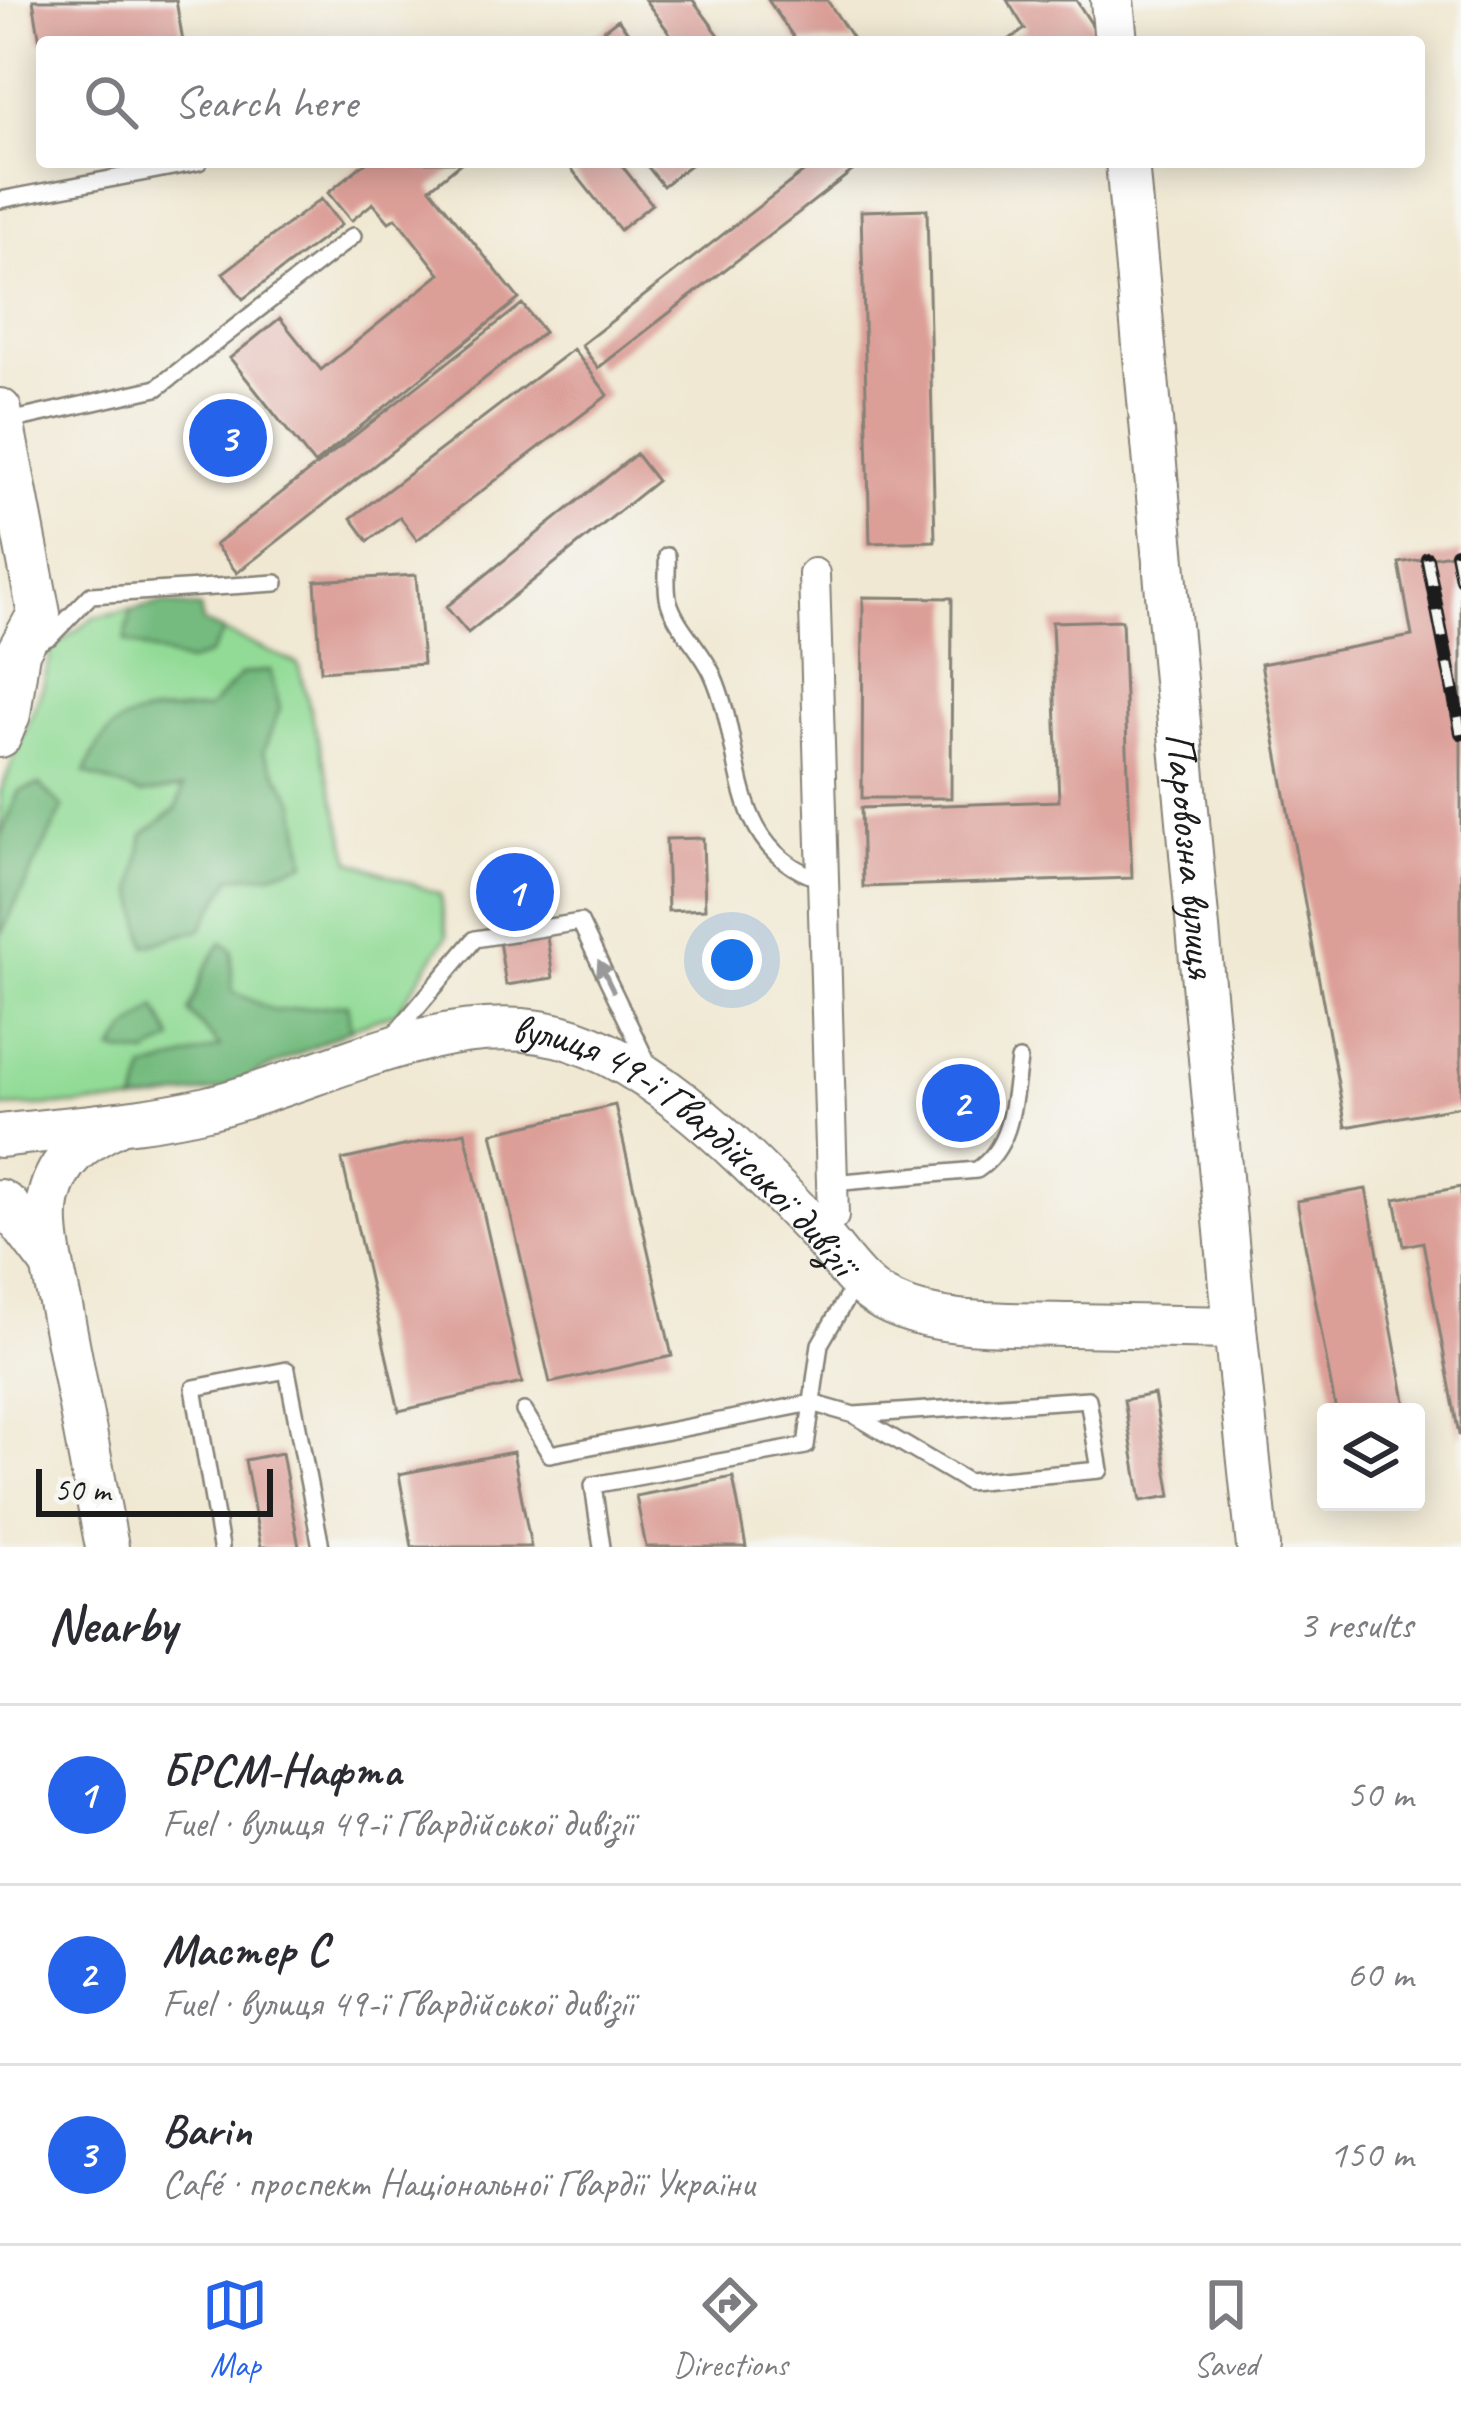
<!DOCTYPE html>
<meta charset="utf-8">
<style>
body{margin:0;font-family:Caveat,sans-serif;background:#f7f7f7;color:#2b2b33}
.controls{position:absolute;right:36px;bottom:36px;display:grid;overflow:hidden;border-radius:12px;box-shadow:0 6px 30px #0003}
.controls button{width:108px;height:108px;display:grid;place-items:center;padding:0;border:0;border-bottom:3px solid #e1e1e2;background:#fff;color:#2b2b33;font:60px sans-serif}
.scale{position:absolute;left:36px;bottom:30px;width:237px;box-sizing:border-box;padding-left:12px;border:6px solid #1c1c1c;border-top:0;font-size:33px;line-height:42px;white-space:nowrap;color:#1c1c1c;-webkit-text-stroke:9px #f6f6f2;paint-order:stroke}
.you{position:absolute;left:732px;top:960px;width:42px;height:42px;margin:-30px;border:9px solid #fff;border-radius:50%;background:#1a73e8;box-shadow:0 0 0 18px #1a73e833}
.badge{display:grid;place-items:center;width:78px;height:78px;border-radius:50%;background:#2563eb;color:#fff;font-size:39px;font-weight:700}
.pin{position:absolute;translate:-50% -50%;border:6px solid #fff;box-shadow:0 3px 12px #0006}
.list{margin:0;padding:0;list-style:none}
h2{display:flex;justify-content:space-between;align-items:center;height:156px;margin:0;padding:0 48px;font-size:51px}
h2 small{font-size:39px;font-weight:400;color:#7c7c81}
.list li{display:grid;grid-template-columns:78px 1fr auto;gap:36px;align-items:center;box-sizing:border-box;height:180px;padding:0 48px;border-top:3px solid #e1e1e2}
.list b{display:block;font-size:45px;white-space:nowrap}
.list p{margin:0;font-size:39px;white-space:nowrap;color:#7c7c81}
.list em{font-size:39px;font-style:normal;color:#7c7c81}
.icon{flex:none;width:66px;height:66px;fill:none;stroke:currentColor;stroke-width:2;stroke-linecap:round;stroke-linejoin:round}
.map{position:relative;flex:none;width:1461px;height:1547px;overflow:hidden}
.search{position:absolute;background:#fff;box-shadow:0 6px 30px #0003;left:36px;right:36px;top:36px;height:132px;display:flex;align-items:center;gap:30px;box-sizing:border-box;padding:0 42px;border-radius:12px;color:#7c7c81;font-size:45px}
.sheet{height:696px;background:#fff}
nav{display:flex;justify-content:space-around;align-items:center;box-sizing:border-box;height:168px;border-top:3px solid #e1e1e2;background:#fff;font-size:33px;color:#7c7c81}
nav a{display:grid;justify-items:center;gap:6px}
nav .on{color:#2563eb}
.map>svg:first-child{display:block}
.green{fill:#92db96;stroke:#577c59;stroke-width:3}
.forest{fill:#75bb7f;stroke:#486c4e;stroke-width:3}
.building{fill:#dc9f98}
.lines{fill:none;stroke-linecap:round;stroke-linejoin:round}
.lane-casing{stroke:#868277;stroke-width:20}
.street-casing{stroke:#868277;stroke-width:34}
.secondary-casing{stroke:#868277;stroke-width:46}
.lane{stroke:#fff;stroke-width:15}
.street{stroke:#fff;stroke-width:30}
.secondary{stroke:#fff;stroke-width:42}
.rail-casing{stroke:#1c1c1c;stroke-width:14}
.rail{stroke:#f6f6f2;stroke-width:9;stroke-dasharray:27;stroke-linecap:butt}
.oneway{fill:#999}
.labels{text-anchor:middle;dominant-baseline:central;stroke-width:10;stroke-linejoin:round;paint-order:stroke}
.street-label{font-size:42px;fill:#1c1c1c;stroke:#f6f6f2}
</style>
<div class="map">
<svg width="1461" height="1547" viewBox="0 0 1461 1547">
<rect width="100%" height="100%" fill="#f6f6f2"/>
<filter id="ink" filterUnits="userSpaceOnUse"><feTurbulence type="fractalNoise" baseFrequency=".00833" numOctaves="2"/><feDisplacementMap in="SourceGraphic" scale="24" xChannelSelector="R" yChannelSelector="G"/><feConvolveMatrix kernelMatrix="1 2 1 2 8 2 1 2 1" color-interpolation-filters="sRGB"/></filter>
<filter id="wash" filterUnits="userSpaceOnUse"><feTurbulence type="fractalNoise" baseFrequency=".004" numOctaves="4" result="noise"/><feDisplacementMap in="SourceGraphic" scale="48" xChannelSelector="R" yChannelSelector="G"/><feGaussianBlur stdDeviation="2.7" result="paint"/><feColorMatrix in="noise" values="0 0 0 0 0 0 0 0 0 0 0 0 0 0 0 0 0 1.4 0 .05"/><feComposite in="paint" operator="in"/></filter>
<g filter="url(#wash)">
<rect width="100%" height="100%" fill="#f0e8d2"/>
<path class="green" d="M163 603 200 608 203 623 298 664 351 861 440 894 447 936 397 1012 135 1103 0 1107V793L43 686 52 649 94 617Z"/>
<path class="forest" d="M163 603 200 608 203 622 224 632 210 654 188 663 125 641 131 610Z
M270 670 280 708 263 752 296 803 306 863 271 874 232 877 201 929 146 946 134 888 143 835 176 809 183 788 140 794 85 773C110 705 145 715 208 709L242 674Z
M40 785 63 808 0 936V837L19 791Z
M222 942 232 949V991L275 1011 347 1004 351 1029 221 1090 135 1103 145 1070 220 1047 189 1012 205 969Z
M156 1007 173 1040 147 1055 113 1051 128 1029Z"/>
<g id="blocks">
<path class="building" d="M33 0H176L183 42H40Z
M645 0H693L724 42H676Z
M768 0H827L855 42H797Z
M1007 0H1076L1103 42H1005L1025 29Z
M618 19 635 42H588Z
M366 162H462L430 188 519 299 314 464 230 358 280 318 321 370 440 274 396 218 389 222 373 203 351 221 328 193Z
M566 162H619L652 204 620 230Z
M644 162H694L663 186Z
M816 162H864L598 368 581 345Z
M321 199 341 225 243 299 223 273Z
M927 209 935 541 870 543 861 211Z
M522 304 544 332 237 573 215 545Z
M573 349 608 395 417 540 400 517 368 541 351 518Z
M636 454 657 481 468 633 446 607Z
M1461 552V1106L1346 1127 1261 664 1412 636 1399 563Z
M416 575 423 664 321 671 315 581Z
M863 597 952 598 951 798H862Z
M1122 620 1132 878 863 887 861 808 1059 801 1052 622Z
M703 838 705 909 668 911 666 839Z
M528 876 532 904 542 903 553 978 506 985 494 910 501 909 497 880Z
M615 1105 672 1356 550 1383 492 1133Z
M465 1132 522 1383 399 1411 342 1160Z
M1461 1187V1435H1459L1423 1242 1404 1246 1395 1199Z
M1366 1189 1407 1412H1336L1297 1201Z
M1154 1394 1171 1496 1141 1501 1124 1400Z
M513 1452 531 1547H412L399 1474Z
M282 1453 299 1547H261L245 1460Z
M733 1477 746 1547H646L636 1496Z"/>
</g>
</g>
<g filter="url(#ink)">
<use href="#blocks" fill-opacity="0" stroke="#868277" stroke-width="3"/>
<g class="lines">
<defs>
<path id="lane" d="M0 200 199 162
M5 422 157 388 353 236
M667 556C668 570 665 589 669 602 677 628 701 649 712 673 747 749 724 850 823 880
M37 643 51 636 91 595 276 583
M393 1036 475 939 580 922 650 1068
M832 1183 977 1170C1013 1146 1013 1100 1019 1060
M524 1411 550 1454 812 1403 854 1415 968 1482 1100 1470 1088 1399 854 1415
M221 1547 194 1388 287 1370 321 1547
M602 1547 593 1485 806 1446 820 1344 856 1282"/>
<path id="street" d="M814 574 833 1216 816 1231"/>
<g id="secondary">
<path d="M1112 0 1116 42"/>
<path id="s1" d="M1127 162 1235 1328 1258 1547"/>
<path d="M0 410 39 614 18 652 9 714 0 736"/>
<path id="s2" d="M0 1136C68 1127 140 1124 207 1108 313 1083 428 1015 540 1032 643 1047 744 1156 815 1229 837 1253 855 1284 884 1300 939 1329 1011 1323 1071 1325 1126 1326 1180 1327 1235 1328"/>
<path d="M0 1201 8 1206 52 1264"/>
<path d="M107 1547C92 1470 78 1394 63 1317 57 1284 41 1229 49 1197 58 1159 83 1141 116 1125"/>
</g>
</defs>
<use href="#lane" class="lane-casing"/>
<use href="#street" class="street-casing"/>
<use href="#secondary" class="secondary-casing"/>
<use href="#lane" class="lane"/>
<use href="#street" class="street"/>
<use href="#secondary" class="secondary"/>
<defs>
<path id="rail" d="M1456 553 1461 579
M1427 558 1461 733"/>
</defs>
<use href="#rail" class="rail-casing"/>
<use href="#rail" class="rail"/>
</g>
<defs><path id="oneway-solid" d="M-6-.8H1V-3.2L6.5 0L1 3.2V.8H-6Z" transform="scale(3)"/></defs>
<use class="oneway" href="#oneway-solid" transform="translate(606 976) rotate(-116)"/>
</g>
<g class="labels">
<g class="street-label">
<text stroke="none"><textPath href="#s1" startOffset="696">Паровозна вулиця</textPath></text>
<text stroke="none"><textPath href="#s2" startOffset="738">вулиця 49-ї Гвардійської дивізії</textPath></text>
</g>
</g>
</svg>
<div class="controls">
<button><svg class="icon" aria-label="layers" viewBox="0 0 24 24"><path d="M12 4l9 5-9 5-9-5zM3 14l9 5 9-5"/></svg></button>
</div>
<div class="scale">50 m</div>
<div class="you"></div>
<div class="pin badge" style="left:515px;top:892px">1</div>
<div class="pin badge" style="left:961px;top:1103px">2</div>
<div class="pin badge" style="left:228px;top:438px">3</div>
<div class="search"><svg class="icon" aria-label="search" viewBox="0 0 24 24"><circle cx="10" cy="10" r="6"/><path d="M15 15l6 6"/></svg>Search here</div>
</div>
<section class="sheet">
<h2>Nearby<small>3 results</small></h2>
<ul class="list">
<li><span class="badge">1</span><div><b>БРСМ-Нафта</b><p>Fuel · вулиця 49-ї Гвардійської дивізії</p></div><em>50 m</em></li>
<li><span class="badge">2</span><div><b>Мастер С</b><p>Fuel · вулиця 49-ї Гвардійської дивізії</p></div><em>60 m</em></li>
<li><span class="badge">3</span><div><b>Barin</b><p>Café · проспект Національної Гвардії України</p></div><em>150 m</em></li>
</ul>
</section>
<nav>
<a class="on"><svg class="icon" aria-label="map" viewBox="0 0 24 24"><path d="M3 6l6-2 6 2 6-2v14l-6 2-6-2-6 2zM9 4v14M15 6v14"/></svg>Map</a>
<a><svg class="icon" aria-label="directions" viewBox="0 0 24 24"><path d="M12 3l9 9-9 9-9-9zM9 14v-3h6M13 9l2 2-2 2"/></svg>Directions</a>
<a><svg class="icon" aria-label="saved" viewBox="0 0 24 24"><path d="M7 4h10v16l-5-4-5 4z"/></svg>Saved</a>
</nav>
